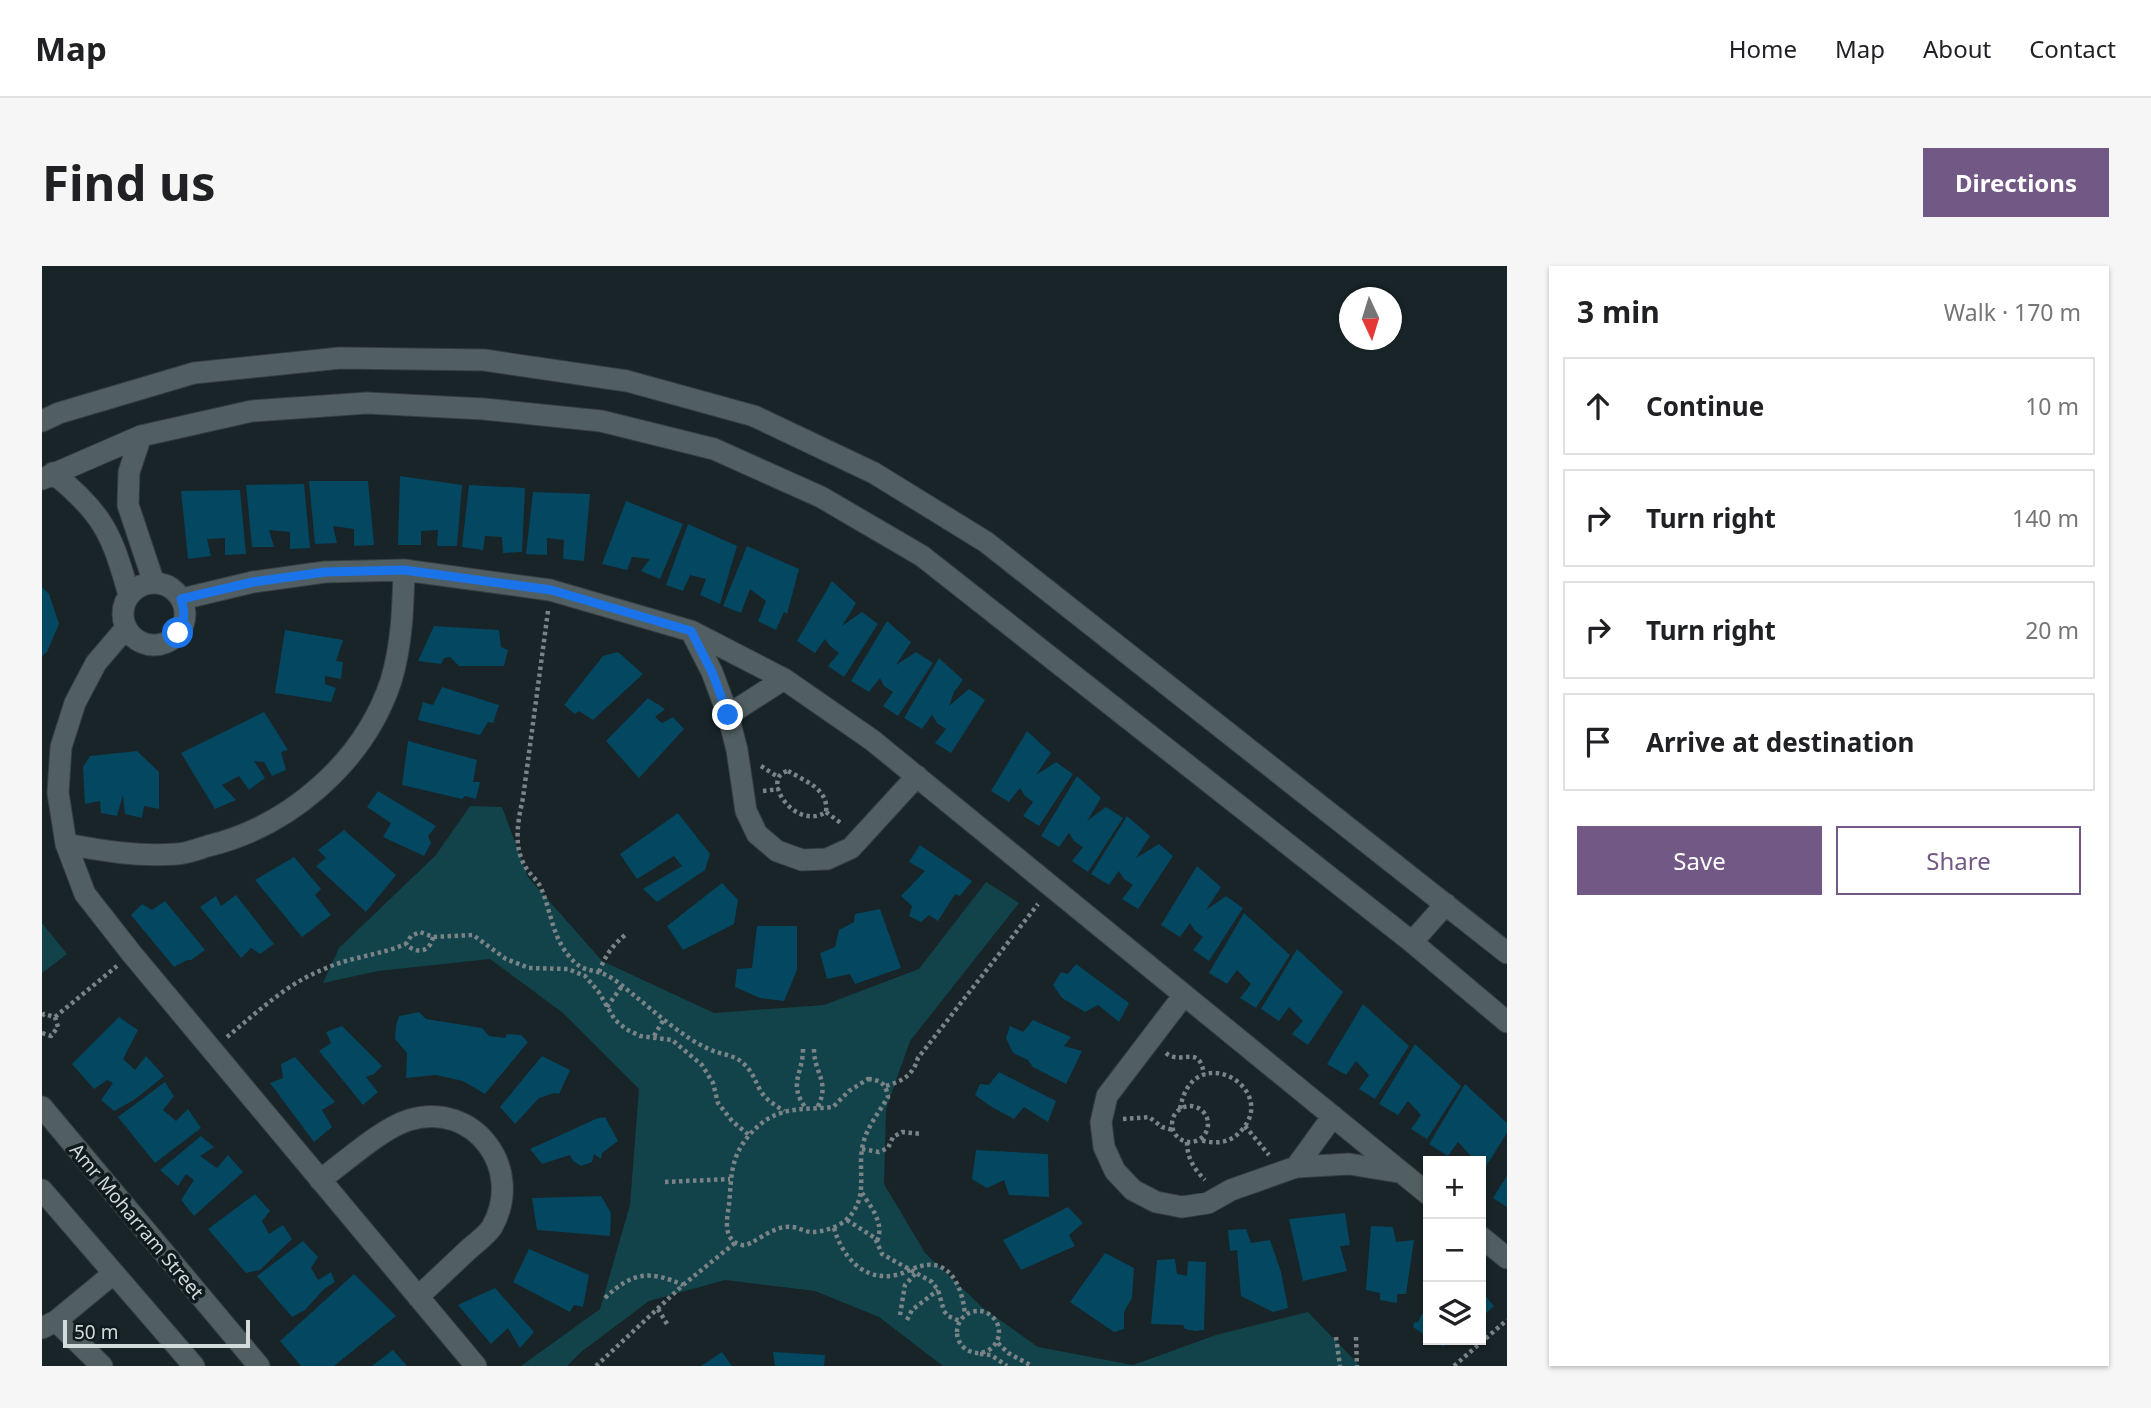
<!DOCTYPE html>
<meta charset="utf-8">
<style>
body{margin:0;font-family:"Noto Sans",sans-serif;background:#f6f6f6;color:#202124}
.controls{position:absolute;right:21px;bottom:21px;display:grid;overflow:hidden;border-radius:0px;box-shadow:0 2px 5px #0004}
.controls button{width:63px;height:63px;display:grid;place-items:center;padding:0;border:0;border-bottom:2px solid #e0e0e0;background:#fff;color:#202124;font:35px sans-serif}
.compass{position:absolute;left:1297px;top:21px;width:63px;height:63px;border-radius:50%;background:#fff;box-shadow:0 2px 5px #0004;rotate:176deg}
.scale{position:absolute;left:21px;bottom:18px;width:187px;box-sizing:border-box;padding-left:7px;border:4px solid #d3dadc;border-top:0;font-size:19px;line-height:24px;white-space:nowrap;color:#d3dadc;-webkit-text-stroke:5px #0f1b1d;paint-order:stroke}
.stop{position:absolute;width:21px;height:21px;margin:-16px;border:5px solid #1a73e8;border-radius:50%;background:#fff}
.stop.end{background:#1a73e8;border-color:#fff;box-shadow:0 2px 7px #0008}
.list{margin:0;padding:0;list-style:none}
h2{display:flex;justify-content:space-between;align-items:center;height:91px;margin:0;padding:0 28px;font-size:30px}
h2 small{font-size:23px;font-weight:400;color:#757577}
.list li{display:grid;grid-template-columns:46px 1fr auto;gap:21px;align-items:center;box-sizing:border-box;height:98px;margin:0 14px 14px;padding:0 14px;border:2px solid #e0e0e0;border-radius:0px}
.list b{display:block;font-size:26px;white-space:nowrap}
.list em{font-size:23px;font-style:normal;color:#757577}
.actions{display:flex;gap:14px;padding:21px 28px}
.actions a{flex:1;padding:16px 0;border:2px solid #725884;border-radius:0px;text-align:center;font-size:24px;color:#725884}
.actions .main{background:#725884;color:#fff}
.icon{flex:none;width:38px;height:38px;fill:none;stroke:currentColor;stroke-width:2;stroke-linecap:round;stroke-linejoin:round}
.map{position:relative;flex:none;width:1465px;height:1100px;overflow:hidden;border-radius:0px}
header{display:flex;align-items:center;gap:42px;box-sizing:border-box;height:98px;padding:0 35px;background:#fff;border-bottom:2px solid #e0e0e0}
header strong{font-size:33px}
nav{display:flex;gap:38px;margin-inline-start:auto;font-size:24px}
.intro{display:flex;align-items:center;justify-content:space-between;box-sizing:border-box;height:168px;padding:0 42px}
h1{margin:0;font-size:49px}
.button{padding:18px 32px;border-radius:0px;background:#725884;color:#fff;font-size:24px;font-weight:700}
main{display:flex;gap:42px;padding:0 42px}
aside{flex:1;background:#fff;border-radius:0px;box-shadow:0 2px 5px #0004}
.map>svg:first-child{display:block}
.green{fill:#12434b}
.building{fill:#044760}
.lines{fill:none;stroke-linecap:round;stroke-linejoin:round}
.street-casing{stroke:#363e41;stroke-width:23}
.path{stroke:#7a8386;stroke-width:4.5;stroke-dasharray:3.5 3.5;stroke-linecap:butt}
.street{stroke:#515f62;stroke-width:21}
.route{stroke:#1a73e8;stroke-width:9}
.labels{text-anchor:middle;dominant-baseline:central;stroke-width:7;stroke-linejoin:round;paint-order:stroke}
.street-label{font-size:19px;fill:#d3dadc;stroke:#0f1b1d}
</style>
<header>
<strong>Map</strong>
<nav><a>Home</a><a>Map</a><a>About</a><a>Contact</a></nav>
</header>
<div class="intro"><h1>Find us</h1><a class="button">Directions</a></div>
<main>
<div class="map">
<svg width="1465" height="1100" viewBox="0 0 1465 1100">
<rect width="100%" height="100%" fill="#182427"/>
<path class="green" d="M428 540 460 541 486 611 560 695 672 747 782 739 877 703 944 616 977 637 868 775 844 843 842 918 883 987 941 1042 996 1081 1091 1099 1174 1069 1266 1046 1318 1100H901L837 1051 773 1025 683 1014 607 1035 539 1086 525 1100H479L558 1043 588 939 597 823 521 747 448 693 336 705 281 717 297 682 394 589Z
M0 657 25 688 0 707Z"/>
<path class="building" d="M358 210 420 219 415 280H395L396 264 379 265V279H356Z
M267 215H326L332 279 312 280V263L291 260 295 277 273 278Z
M262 218 268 282 248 283V266L227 264 232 281H210L204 219Z
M427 219 483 222 480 286 461 287 460 271 443 270 441 284 420 281Z
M198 224 204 288 183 289V272L165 273 169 290 146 293 139 225Z
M491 226 548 228 542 295 521 293 522 274 505 272V289L484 288Z
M584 235 641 258 618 313 599 305 608 293 590 291 585 304 560 298Z
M646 258 695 280 678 338 658 329 664 313 648 309 641 325 624 319Z
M705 280 757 303 745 348 742 346 734 364 716 355 724 335 708 323 699 347 681 340Z
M790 315 814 337 800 360 820 346 836 358 802 411 786 400 797 387 788 380 783 373 773 387 755 375Z
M0 321 7 328 17 358 5 386 0 390Z
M845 355 869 376 854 399 874 386 891 397 856 450 841 440 851 426 842 420 838 412 827 426 809 415Z
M392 360 457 364 459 381 466 384 462 400H417L408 391 402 392 399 398 376 395Z
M243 364 301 374 294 395 301 396 299 413 283 410V418L294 422 289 436 233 427Z
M576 386 601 408 551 454 537 445 533 448 522 439 561 390Z
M897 392 921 414 912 426 907 440 927 423 943 434 909 487 893 477 904 463 895 457 890 449 880 463 862 452Z
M400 421 457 439 451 457 446 456 438 469 376 454 381 436 391 439Z
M606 432 623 443 613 451 620 457 631 451 642 463 597 512 564 475Z
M222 446 246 484 239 486 244 504 230 510 222 496 212 495 223 512 207 524 197 510 180 519 194 534 173 543 139 487Z
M985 465 1009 487 994 509 1014 496 1031 508 997 560 981 550 991 536 983 530 978 522 967 536 949 525Z
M366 475 435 494 431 516H438L434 533 423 530 420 533 360 519Z
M95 485 117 506V543L102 540 100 552 83 548 81 529 75 550 59 547 58 535 43 538 41 501 48 490Z
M1035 510 1059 532 1045 555 1064 541 1081 552 1046 606 1030 595 1041 581 1032 575 1027 567 1017 581 999 570Z
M336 525 394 560 386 570 389 577 382 590 341 571 349 557 325 541Z
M636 547 668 588 663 604 615 636 601 623 640 600 632 590 595 613 578 588Z
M1085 550 1108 570 1094 592 1117 578 1131 590 1096 643 1080 633 1091 619 1082 613 1077 605 1067 619 1049 608Z
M302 564 354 609 324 646 274 600 284 592 276 584Z
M878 579 930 615 918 630 913 628 896 655 887 649 879 656 867 650 870 640 859 630 883 605 867 596Z
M252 591 279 623 273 629 289 649 260 671 213 614Z
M1155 600 1179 621 1164 644 1184 630 1201 642 1167 695 1151 684 1161 671 1153 665 1148 657 1138 671 1119 659Z
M680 617 696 634 692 658 641 684 625 660Z
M194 629 232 678 218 688 209 682 199 692 158 641 174 630 179 640Z
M123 635 163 684 149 694H145L132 701 89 649 100 638 110 644Z
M838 643 859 702 813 718 808 708 785 713 778 687 793 681 797 664 812 656 813 648Z
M1202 647 1248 689 1214 742 1198 732 1209 718 1195 704 1185 718 1167 707Z
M715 660H755V704L742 735 718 732 693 721 695 703 710 702Z
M1255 683 1301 726 1266 779 1250 768 1261 755 1247 741 1237 755 1219 743Z
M1034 698 1087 737 1077 756 1056 739 1043 746 1020 732 1011 719 1019 706 1026 708Z
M1321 738 1367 780 1333 833 1317 823 1327 809 1314 795 1304 809 1285 798Z
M377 746 384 753 440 762 447 770 463 772 465 768 479 769 486 776 443 828 421 815 394 809 364 812 365 787 353 773 354 760 357 750Z
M77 751 96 764 81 793 93 804 104 790 122 810 92 834 72 845 59 834 71 817 65 814 52 823 30 798Z
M991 754 1029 771 1022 780 1040 785 1024 818 991 801 986 794 971 787 964 772 968 760 981 766Z
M300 760 340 800 332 808 324 811 336 826 321 839 277 785 289 777 284 766Z
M1373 778 1419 820 1385 873 1369 863 1379 849 1366 835 1356 849 1337 838Z
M500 790 528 804 517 828 512 827 497 832 473 858 458 841Z
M253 791 293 836 280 844 290 861 272 876 228 817 241 812 239 798Z
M957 806 1014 835 1006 856 982 841 972 853 948 840 933 829 938 818 947 819Z
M123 816 132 830 121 844 134 855 146 843 159 862 113 897 76 851Z
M1423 818 1465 857V867L1439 908V895H1425L1429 890 1416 876 1406 890 1387 878Z
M563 851 576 875 560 887 559 893 552 888 550 896 539 900 531 895 528 889 500 898 488 883 556 852Z
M159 870 172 881 158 890 175 902 186 889 201 906 152 950 139 934 152 914 144 908 136 920 118 904Z
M934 884 1006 888 1007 931 967 929 962 914 945 922 930 913Z
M1465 910V941L1451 932Z
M213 928 228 945 220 955 227 968 241 959 250 973 218 1004 204 1007 166 963Z
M559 930 569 947 568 970 495 964 490 932Z
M1026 941 1041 957 1027 969 1033 980 979 1004 961 974Z
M1303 947 1308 979 1298 980 1305 1005 1261 1015 1247 953Z
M1329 960 1351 961 1354 976 1372 974 1364 1028H1355V1037L1338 1034V1027L1324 1024Z
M1204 963 1209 977 1228 974 1239 1006 1246 1042 1231 1046 1199 1030 1195 984 1188 985 1186 964Z
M261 975 276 991 269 1002 276 1014 289 1006 293 1016 282 1023 263 1044 250 1051 215 1010Z
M487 983 547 1009 541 1041 532 1039 528 1046 471 1016Z
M1063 987 1092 1002 1090 1032 1082 1046V1063L1072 1066 1028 1036Z
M1133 993 1135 1008 1145 1010 1146 995 1164 996 1162 1064 1154 1065 1143 1063 1141 1059 1109 1058 1115 994Z
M312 1008 354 1050 292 1100H259L238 1075Z
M453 1022 492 1066 478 1082 466 1062 449 1078 416 1039Z
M1439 1025 1452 1040 1439 1052Z
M1386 1041V1069L1384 1070 1371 1061 1372 1057 1377 1055 1378 1051Z
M1394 1074H1408L1401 1081Z
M351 1084 365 1100H330Z
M680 1086 690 1100H659Z
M731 1086 783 1089 782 1100H733Z"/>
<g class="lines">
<defs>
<path id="street" d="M0 155 17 147 152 107 298 92 442 94 585 115 712 150 832 207 944 276 1465 687
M99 170 87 206 86 239 112 317
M11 207C61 247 70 268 87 329
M0 213 99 170 210 145 325 137 442 143 559 155 672 183 779 231 880 290 1370 676 1465 756
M81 348a31 31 0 1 1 62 0a31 31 0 1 1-62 0Z
M140 333 211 316 283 306 362 304 508 324 649 365 742 413 830 474 1386 928
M84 362 54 397 33 437 19 481 16 527 24 578 43 628 90 688 434 1100
M649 365 670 406 686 449 695 484 704 545 715 568 735 585 760 594 785 593 809 582 875 510
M686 449 742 413
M24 578C62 585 96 591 135 588 146 587 156 583 166 580 248 560 322 496 349 415 360 378 361 342 362 304
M1370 676 1404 638
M1142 729 1065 830 1059 856 1062 881 1073 905 1091 924 1114 936 1140 941 1166 937 1189 924 1254 901 1307 898 1356 906
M0 841 217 1100
M1254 901 1291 850
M278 914C302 897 340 862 367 854 432 834 483 903 450 961 445 969 435 976 427 983 410 999 393 1015 376 1031
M0 924 152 1100
M1439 971 1465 992
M14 1055 60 1100
M0 1062 14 1055 71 1008"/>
</defs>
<use href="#street" class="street-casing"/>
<path class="path" d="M506 345 481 532C476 554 471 580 483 600 487 608 495 613 499 622 509 645 510 670 527 690 542 709 551 701 568 711 577 716 585 724 593 730 615 748 642 772 667 783 679 789 691 788 701 797 710 805 713 814 718 824 724 834 733 839 742 845
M719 500 736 511
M746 505C763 515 787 523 784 546 753 566 717 511 746 505Z
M721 525 737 523
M784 546 800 558
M391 671C388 686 375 689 364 678L369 670 378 666 391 671 431 669 464 693 487 702 526 703 543 710 556 725 573 754 584 763 598 770 630 774 660 799 671 817 676 837 690 855 707 869
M557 706C563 690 570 680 583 669
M565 741 580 720
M0 750 2 748 13 751
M13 751 75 700
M0 767 9 770 16 761 13 751
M612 770 622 753
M185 771C216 746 244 718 282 703 308 691 338 689 364 678
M761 783C761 808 746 817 763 841
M772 783C772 808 789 816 775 842
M1124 787C1139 800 1157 777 1162 808
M826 813C839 814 844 818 846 831 836 848 823 863 820 883 816 909 827 933 804 954 796 961 781 966 770 966 763 966 756 961 749 961 729 959 710 981 700 979 680 975 685 952 687 939 689 920 688 904 696 886 702 874 712 862 724 854 746 840 767 844 791 841L807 825Z
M844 820C861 815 871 809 876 792L996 638
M1130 858a18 18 0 1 1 36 0a18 18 0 1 1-36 0Z
M1138 843C1150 771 1239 822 1199 865 1187 878 1173 878 1158 874
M1081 853 1107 851 1120 861 1131 864
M1203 860 1227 889
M1145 876C1145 892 1152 903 1163 914
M820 883 837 886 846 882 851 871 860 866 880 868
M623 916 688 913
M820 927C829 941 843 958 835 975
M805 954 833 972 840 988 890 1016 896 1024 902 1045 906 1050 918 1055
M792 962C800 990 821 1016 854 1009 863 1007 871 1002 879 1000 910 992 921 1025 923 1049
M563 1032C590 1006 608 1004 641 1019
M616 1043 625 1058
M915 1066a21 21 0 1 1 42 0a21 21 0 1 1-42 0Z
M858 1049 863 1019 874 1007
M865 1054 870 1044 896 1024
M1294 1071 1298 1100
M1314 1071 1315 1100
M956 1077 966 1087 990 1100
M938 1088 949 1089 965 1100
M554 1100 641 1019 694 976
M1412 1100 1465 1054"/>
<use href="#street" class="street"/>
</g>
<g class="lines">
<path class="route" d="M136 367C143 355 143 346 139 333L211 316 283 306 362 304 509 324 649 365 670 406 686 449"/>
</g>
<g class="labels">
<g class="street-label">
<text transform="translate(95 955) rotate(50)">Amr Moharram Street</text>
</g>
</g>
</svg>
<div class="controls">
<button>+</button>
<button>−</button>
<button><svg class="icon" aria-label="layers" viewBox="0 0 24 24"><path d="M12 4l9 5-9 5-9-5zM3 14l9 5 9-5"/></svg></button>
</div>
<svg class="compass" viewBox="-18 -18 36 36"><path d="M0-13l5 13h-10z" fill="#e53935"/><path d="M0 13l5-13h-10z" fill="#757577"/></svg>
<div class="scale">50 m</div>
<div class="stop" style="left:136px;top:367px"></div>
<div class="stop end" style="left:686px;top:449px"></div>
</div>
<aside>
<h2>3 min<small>Walk · 170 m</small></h2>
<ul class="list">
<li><svg class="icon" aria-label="ahead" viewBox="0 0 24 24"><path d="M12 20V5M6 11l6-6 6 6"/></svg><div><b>Continue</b></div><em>10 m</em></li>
<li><svg class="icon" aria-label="right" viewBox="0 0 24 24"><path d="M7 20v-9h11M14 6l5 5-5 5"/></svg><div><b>Turn right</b></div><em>140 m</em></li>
<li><svg class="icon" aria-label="right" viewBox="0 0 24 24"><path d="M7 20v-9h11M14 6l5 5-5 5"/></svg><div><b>Turn right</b></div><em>20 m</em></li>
<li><svg class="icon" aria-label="arrive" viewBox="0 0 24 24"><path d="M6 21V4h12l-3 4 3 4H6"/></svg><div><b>Arrive at destination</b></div></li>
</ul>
<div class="actions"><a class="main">Save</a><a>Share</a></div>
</aside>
</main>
